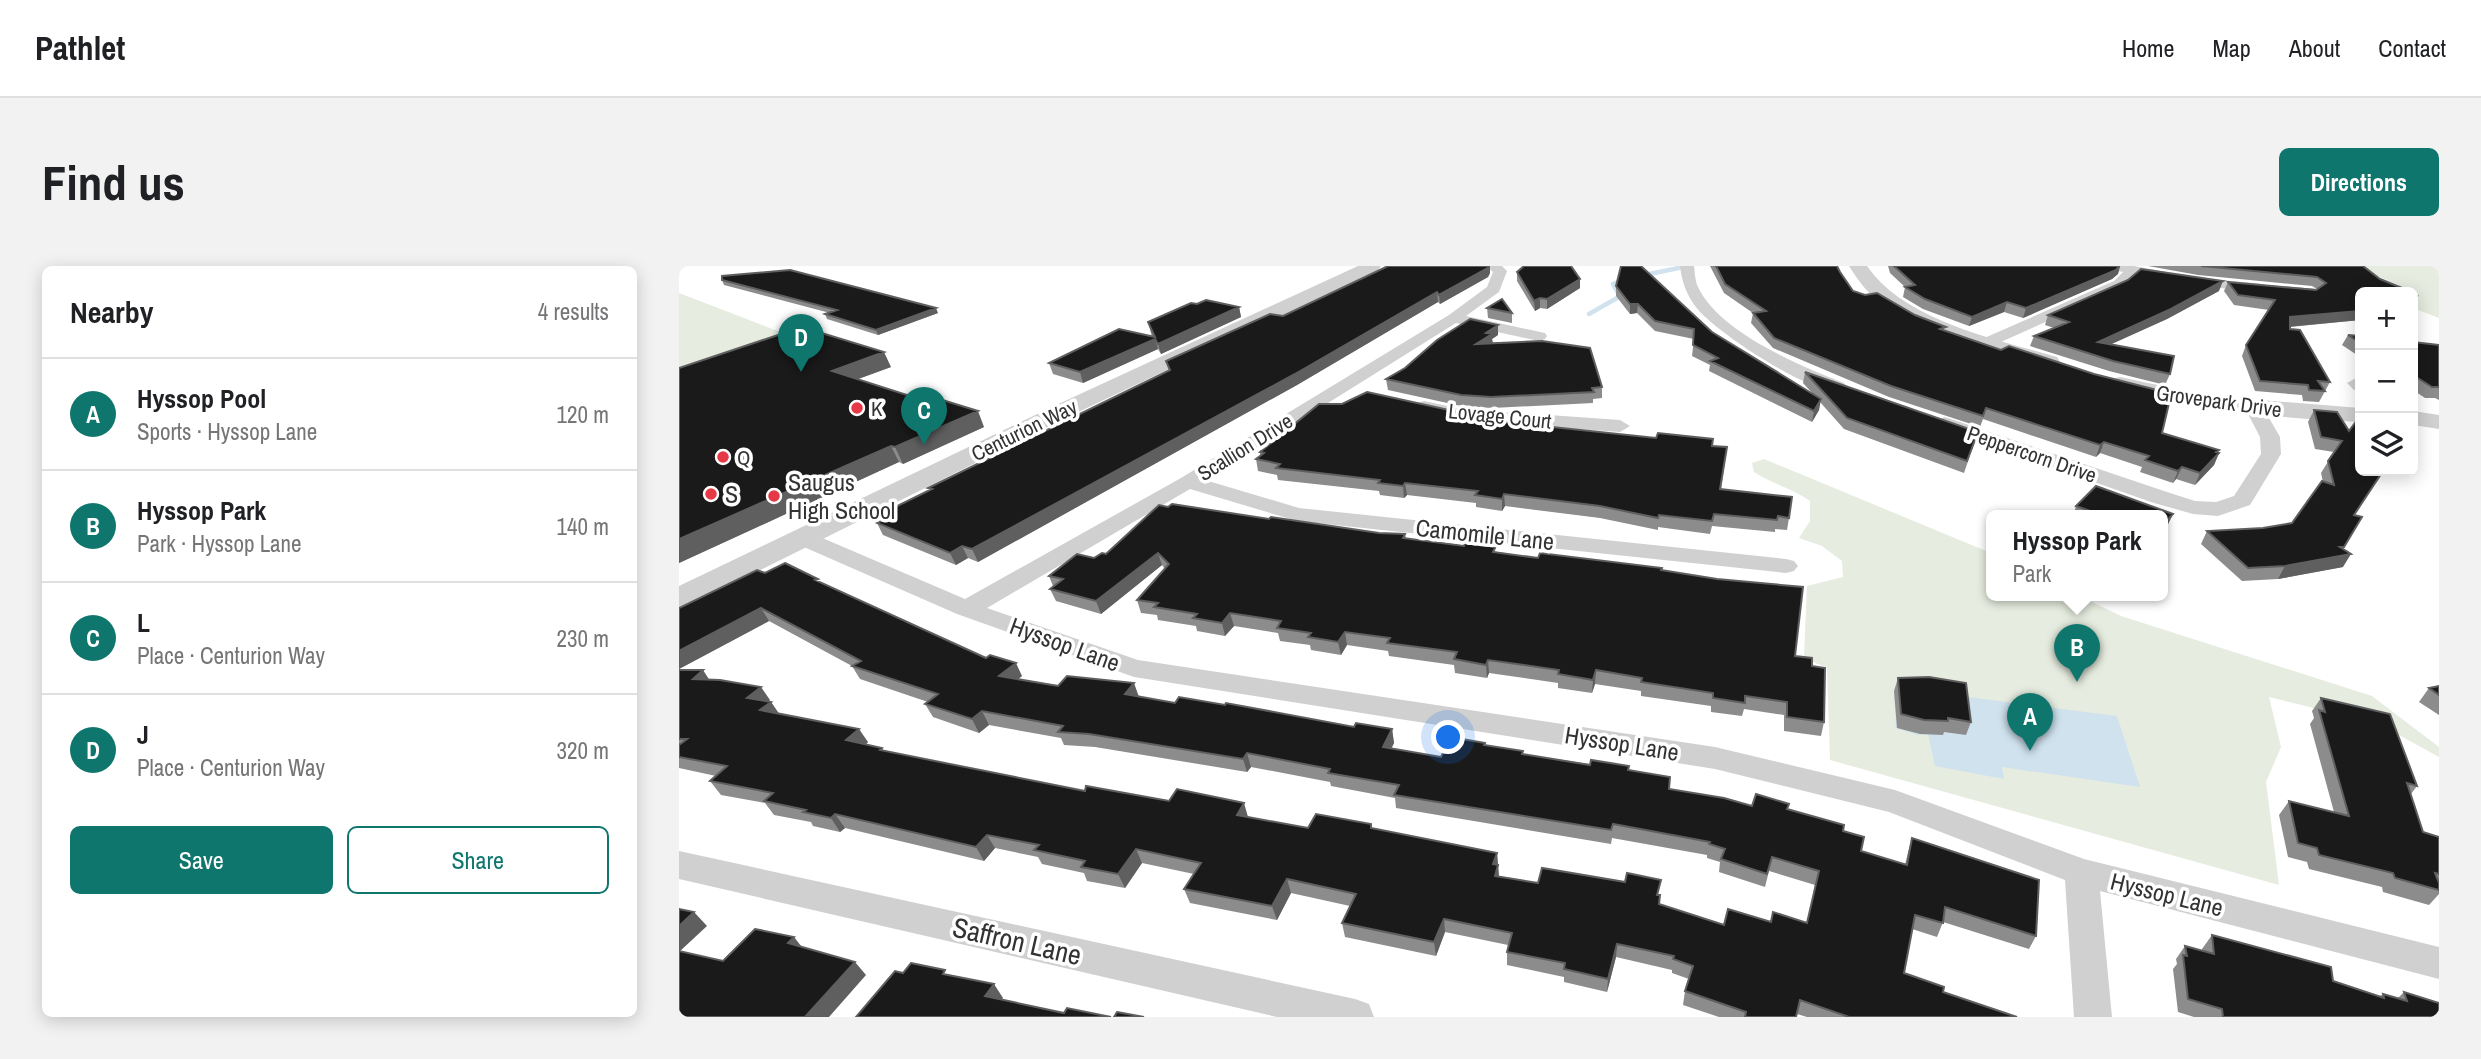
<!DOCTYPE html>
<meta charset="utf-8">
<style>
body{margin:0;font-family:"Archivo Narrow",sans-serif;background:#f2f2f2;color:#202124}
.controls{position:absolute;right:21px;top:21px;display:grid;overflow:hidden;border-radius:10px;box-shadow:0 4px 18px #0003}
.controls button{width:63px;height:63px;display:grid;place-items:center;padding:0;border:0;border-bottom:2px solid #e0e0e0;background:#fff;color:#202124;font:35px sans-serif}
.you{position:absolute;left:770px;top:472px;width:24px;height:24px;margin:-18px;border:5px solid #fff;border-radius:50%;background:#1a73e8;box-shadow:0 0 0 10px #1a73e833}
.badge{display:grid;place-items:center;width:46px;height:46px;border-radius:50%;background:#0f766e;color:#fff;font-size:23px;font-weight:700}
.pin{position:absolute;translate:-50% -58px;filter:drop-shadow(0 2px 4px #0008)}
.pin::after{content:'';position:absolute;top:37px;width:24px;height:21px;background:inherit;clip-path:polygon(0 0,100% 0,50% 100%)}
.popup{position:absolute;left:1307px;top:244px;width:182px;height:91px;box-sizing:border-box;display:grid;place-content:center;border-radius:10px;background:#fff;filter:drop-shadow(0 2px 5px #0005);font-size:23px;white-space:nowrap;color:#757577}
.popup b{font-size:26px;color:#202124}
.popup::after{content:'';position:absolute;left:50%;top:100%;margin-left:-14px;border:14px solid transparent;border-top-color:#fff}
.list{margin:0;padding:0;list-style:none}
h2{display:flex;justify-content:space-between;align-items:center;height:91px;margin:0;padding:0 28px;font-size:30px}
h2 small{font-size:23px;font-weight:400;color:#757577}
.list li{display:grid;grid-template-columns:46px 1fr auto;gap:21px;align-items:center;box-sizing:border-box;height:112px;padding:0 28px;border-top:2px solid #e0e0e0}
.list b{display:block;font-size:26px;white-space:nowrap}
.list p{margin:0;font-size:23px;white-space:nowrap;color:#757577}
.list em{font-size:23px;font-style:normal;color:#757577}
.actions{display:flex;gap:14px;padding:21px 28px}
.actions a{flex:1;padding:16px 0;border:2px solid #0f766e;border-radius:10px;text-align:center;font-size:24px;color:#0f766e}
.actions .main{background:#0f766e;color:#fff}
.icon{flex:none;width:38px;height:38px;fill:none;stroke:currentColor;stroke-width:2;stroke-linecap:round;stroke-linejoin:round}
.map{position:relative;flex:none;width:1760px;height:751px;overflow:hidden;border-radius:10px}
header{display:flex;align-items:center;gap:42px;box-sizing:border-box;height:98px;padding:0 35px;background:#fff;border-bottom:2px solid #e0e0e0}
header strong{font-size:33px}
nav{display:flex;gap:38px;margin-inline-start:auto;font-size:24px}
.intro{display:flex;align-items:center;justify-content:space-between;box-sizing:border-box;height:168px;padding:0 42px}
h1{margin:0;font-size:49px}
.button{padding:18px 32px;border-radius:10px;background:#0f766e;color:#fff;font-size:24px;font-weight:700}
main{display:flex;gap:42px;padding:0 42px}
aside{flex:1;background:#fff;border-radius:10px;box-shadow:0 4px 18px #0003}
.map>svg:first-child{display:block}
.green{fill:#e6ecdf}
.water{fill:#cfe2ee}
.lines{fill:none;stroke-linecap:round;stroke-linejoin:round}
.stream{stroke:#cfe2ee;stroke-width:4.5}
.minor{fill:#d0d0d0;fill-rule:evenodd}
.tertiary{fill:#d0d0d0;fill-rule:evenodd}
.wall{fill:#8c8c8c}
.shaded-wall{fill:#5f5f5f}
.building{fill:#1a1a1a;stroke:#5f5f5f;stroke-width:2}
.poi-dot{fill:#e63946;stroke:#fff;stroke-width:2.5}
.labels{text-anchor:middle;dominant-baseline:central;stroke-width:7;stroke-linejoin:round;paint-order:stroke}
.far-street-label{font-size:21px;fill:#333;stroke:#fff}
.far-poi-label{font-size:21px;fill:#333;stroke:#fff;text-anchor:start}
.poi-label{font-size:24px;fill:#333;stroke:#fff;text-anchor:start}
.street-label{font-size:24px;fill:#333;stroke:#fff}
.near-street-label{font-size:28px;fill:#333;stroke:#fff}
</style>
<header>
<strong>Pathlet</strong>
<nav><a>Home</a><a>Map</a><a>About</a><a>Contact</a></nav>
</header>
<div class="intro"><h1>Find us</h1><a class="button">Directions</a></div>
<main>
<aside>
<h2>Nearby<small>4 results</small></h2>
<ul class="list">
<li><span class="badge">A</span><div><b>Hyssop Pool</b><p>Sports · Hyssop Lane</p></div><em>120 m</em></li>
<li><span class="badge">B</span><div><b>Hyssop Park</b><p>Park · Hyssop Lane</p></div><em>140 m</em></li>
<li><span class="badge">C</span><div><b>L</b><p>Place · Centurion Way</p></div><em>230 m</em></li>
<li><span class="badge">D</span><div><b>J</b><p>Place · Centurion Way</p></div><em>320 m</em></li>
</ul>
<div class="actions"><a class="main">Save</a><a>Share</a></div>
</aside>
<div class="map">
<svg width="1760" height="751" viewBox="0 0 1760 751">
<rect width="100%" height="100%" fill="#fff"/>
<path class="green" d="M1675 0H1760V52L1734 42V26H1719L1720 19Z
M0 27 109 69 0 105Z
M1085 193 1312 287V330H1401L1442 350 1693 430 1760 481V491L1700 458 1590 431 1602 481 1587 516 1600 619 1151 494 1148 402 1125 392 1128 320 1164 311 1163 295 1143 280 1120 272 1131 255V235C1113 222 1093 218 1075 206L1073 197Z"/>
<path class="water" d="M1215 425 1258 427 1438 450 1461 521 1323 501 1325 513 1256 500 1249 468 1239 469 1217 462Z"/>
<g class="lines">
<path class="stream" d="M961 10 1009 0
M910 48 938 32 940 29 934 18 948 12"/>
<path class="minor" d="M807 0H823L828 5 820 26 787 50 866 67 868 70 866 73 860 75 777 57 526 214 620 242 1107 293 1115 295 1119 300 1115 305 1107 307 618 255 511 223 308 342 459 394 1036 481 1216 524 1405 593 1760 681V713L1421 625 1433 751H1395L1386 614 1210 546 1036 503 455 411 278 348 118 278 115 273 118 268H134L286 333 502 212 770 49 808 21 814 6Z
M1001 0H1015C1016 7 1016 15 1019 21 1040 66 1121 100 1165 117L1168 121 1165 125C1136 132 1034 65 1016 40 1007 27 1003 16 1001 0Z
M1426 0H1455L1519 12 1584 18 1591 22 1584 26 1519 20 1458 9 1445 21 1315 79H1303L1301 76 1303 73 1435 15 1444 6 1428 3Z
M1677 112 1681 113V125L1675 124 1668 117Z
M745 135 782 143 941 154 951 160 941 166 782 155 738 145 736 141 738 137Z
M1575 136 1582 138 1601 171 1602 188 1571 239 1539 250 1514 248 1472 236 1258 161 1256 157 1265 151 1272 153 1488 226 1516 235 1537 236 1555 230 1582 188 1581 171 1566 142Z
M0 585 676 733 690 738 695 751H598L0 613Z"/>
<path class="tertiary" d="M679 0H702L699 4 391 150 11 339 0 341V320L375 140Z
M1170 0H1188C1226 55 1316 73 1378 91L1381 96 1378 101C1352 107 1231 56 1206 40 1190 29 1180 16 1170 0Z
M1441 111 1530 130 1681 142V156C1597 152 1515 144 1433 123L1430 118 1433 113Z
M1734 145 1760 149V163L1734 159Z"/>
</g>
<path class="wall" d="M709 0H811V7L809 11 761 38 759 36 618 119 299 296 289 292 277 299 204 269 198 257 209 251 206 246 250 224 249 222 490 105 487 95 604 50Z
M1031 0H1158L1161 6 1174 25 1236 49 1266 65 1322 84 1484 132 1483 167 1540 184 1538 187H1540L1535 199 1516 219 1497 213 1494 217 1461 206 1463 201 1421 187 1417 191 1304 153 1301 161 1210 131 1094 82 1072 57 1074 47 1045 27Z
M1209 0H1441L1439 8 1433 13 1344 52 1325 46 1290 60 1244 43 1224 31 1226 21 1211 7Z
M1469 0H1684L1681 54 1611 61V63L1651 116 1640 136 1624 135 1623 129 1576 125 1563 90 1567 79 1590 44 1555 39 1545 25 1549 16 1638 23 1633 20 1519 9Z
M838 6 901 22 868 43 861 42 856 45 838 15Z
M43 14 259 47 199 69 148 53 146 48 151 47 45 19Z
M937 20 1033 66 1134 128 1124 117 1126 106 1299 166 1285 207 1165 163 1141 136 1140 144 1133 156 1030 105 1031 99 1013 90 1015 73 976 65 958 47 951 48 937 30Z
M1540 25 1488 53 1432 78 1491 108 1486 119 1430 105 1351 80 1355 70 1375 62 1366 59 1369 49Z
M518 38 560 41 562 51 482 88 479 83 404 117 374 108 370 97 473 71 469 56Z
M808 42 833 47V57L809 52Z
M819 69 813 73 814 77 923 121V132L914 133V137L813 142 782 140 709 124 707 113Z
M1669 69 1681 70V91L1663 79Z
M1734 76 1760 79V134L1756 132H1746L1734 124Z
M212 101 179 113 305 161 224 198 220 196 0 297V102Z
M1635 144 1658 146 1676 249 1664 283V301L1599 313 1563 315 1522 278 1528 265 1584 262 1613 257 1644 216 1642 207 1655 186 1636 183 1629 156Z
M779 151 1048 181 1042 224 1110 252 1108 264 1096 263V266L1033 260 1031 268 979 261V264L921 252 826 240 823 245 797 241V237L728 229 725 232 701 229 700 225 599 214 598 209 579 205 577 193 581 190V186Z
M1417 220 1494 248 1488 260 1484 265V250H1394L1397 240Z
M590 253 700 267 726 268 727 272 859 292 983 304 1133 400 1145 456 1142 470 1105 465V449L1065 443 1063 450 1032 446V440L962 430V425L916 418 913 427 879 422V417L810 407 808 412 776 407 775 399 710 390 709 385 668 379 662 389 632 384 631 379 601 375 599 367 555 360 546 370 518 365 517 360 479 354 478 349 462 347 458 334 486 303 483 299 422 348 377 335 371 323 374 320 370 310 427 288Z
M86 307 140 316 343 410 339 413 496 437 675 461 713 463 715 477 712 483 762 491 806 477V480L844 485V488L950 504 990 523 1073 540 1109 543 1164 565 1182 585 1226 599 1229 586 1233 572 1357 670 1350 683 1264 656 1258 671 1233 663 1225 707 1264 726 1338 751H1128L1118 748 1117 751H1040L1004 739 1006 725 1010 713 993 707V704L937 691 928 726 885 716V711L828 699V686L829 679 766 666 757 690 666 671 663 657 671 640 612 627 598 654 511 637 505 623 515 608 463 597 446 622 408 615 405 607 363 598 359 591 316 582 305 595 166 562 161 566 134 560 132 556 95 549 86 537 42 529 31 515 37 510 0 502V404L91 434 89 436H92L100 448 189 476 186 479 203 482 205 485 406 525 569 551 629 562H693L818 587 820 610 859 617 980 629V638L1045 659 1092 656 1128 657 1136 619 1090 605 1086 621 1040 606 1041 596 1028 592V589L933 572 932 578 717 542 716 532 652 520 651 516 572 501 568 506 416 481 385 479 382 472 310 459 300 467 254 451 246 438 249 436 181 413 173 400 90 355 0 403Z
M1219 412 1292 456 1287 469 1265 466 1264 469 1241 468 1218 462 1215 425Z
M1760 420V449L1740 436 1750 422Z
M1642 432 1738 520 1732 528 1744 566 1760 571V628L1750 639 1704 626 1703 621 1630 603 1628 596 1609 591 1600 549 1610 535 1655 546 1631 458 1635 452 1633 445Z
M1533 669 1654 715 1701 730 1704 728 1719 732 1725 726 1760 751H1515L1499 746 1494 703 1498 698 1497 693 1506 680 1523 685V683Z"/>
<path class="shaded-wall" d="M810 0H811V7L809 11 761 38 760 29Z
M1441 0 1439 8 1433 13 1344 52 1347 42Z
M901 13V22L868 43V33Z
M1544 15 1540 25 1488 53 1415 86 1419 76Z
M758 26 759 36 618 119 299 296 293 283Z
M1740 29 1734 39V32Z
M861 32V42L856 45 855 35Z
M1328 36 1325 46 1290 60 1293 51Z
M951 38H959L958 47 951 48Z
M560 41 562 51 482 88 479 78Z
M257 42 259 47 199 69 197 64Z
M1681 45V54L1606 61 1611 51Z
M819 59V69L813 73 814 78H797L807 67Z
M476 73 479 83 404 117 401 106Z
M205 86 212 101 160 120 153 105Z
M1142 133 1140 144 1133 156 1135 145Z
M299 145 305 161 224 198 216 181Z
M1425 176 1421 187 1417 191 1421 179Z
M212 180 220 196 0 297V273Z
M1540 184 1536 192 1540 187 1535 199 1516 219 1521 207Z
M1503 201 1497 213 1494 217 1499 205Z
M726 217 728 229 725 232 724 220Z
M825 228 826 240 823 245V233Z
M1494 248 1488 260 1484 265V259Z
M1683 251 1659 291 1672 288 1664 301 1599 313 1606 300Z
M283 280 289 292 277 299 271 287Z
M479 287 483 299 422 348 417 335Z
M82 342 90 355 0 403V385Z
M551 347 555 360 546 370 543 357Z
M666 366 668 379 662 389 659 376Z
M809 394 810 407 808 412 807 399Z
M337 397 343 410 326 423 320 410Z
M24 404 33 418 14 413Z
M917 404 916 418 913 427 914 414Z
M455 417 460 431 446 428Z
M82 421 91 434 77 445 68 432Z
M92 436 101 449 81 444Z
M303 445 310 459 300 467 293 453Z
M180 463 189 476 176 488 167 474Z
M713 463 715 477 706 495 704 481Z
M568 487 572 501 568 506 564 493Z
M565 537 569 551 558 549Z
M156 548 166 562 161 566 152 552Z
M308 569 316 582 305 595 297 581Z
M457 583 463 597 446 622 439 608Z
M818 587 820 612 816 623 814 598Z
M608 613 612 627 598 654 593 640Z
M15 646 28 660 0 686V660Z
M765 653 766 666 757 690 755 676Z
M115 671 126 685 109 677Z
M938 678 937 691 928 726 929 713Z
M176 696 187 709 150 751H126Z
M315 718 324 732 315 744 306 730Z"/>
<path class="building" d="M709 0H810L809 2 760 29 758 26 616 108 293 283 283 280 271 287 198 257 213 249 206 246 253 223 249 222 491 104 487 95 591 48 604 50Z
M845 0H892L901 13 868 33 861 32 855 35 838 6Z
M942 0H962L1033 66 1142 133 1135 145 1031 95 1039 92 1014 79 1015 63 976 55 959 38H951L937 20Z
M1037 0H1158L1161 6 1174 25 1186 29 1198 27 1236 49 1267 61 1261 63 1322 84 1330 80 1415 108 1486 126 1484 132 1491 133 1483 167 1540 184 1537 186 1540 187 1521 207 1503 201 1499 205 1466 194 1470 190 1425 176 1421 179 1307 142 1304 150 1212 120 1095 72 1074 47 1087 45 1046 18Z
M1215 0H1440L1437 4 1347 42 1328 36 1293 51 1246 33 1226 21 1236 19Z
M1522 0H1684L1701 13 1733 26H1681V45L1611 51V63L1621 64 1651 116 1639 115 1646 125 1630 124 1629 119 1581 115 1567 79 1596 34 1559 29 1549 16 1637 24 1647 17 1638 11Z
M1462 3 1544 15 1492 43 1419 76 1495 90 1491 108 1434 95 1355 70 1390 56 1369 49 1449 14Z
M111 4 257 42 197 64 146 48 158 44 43 14V10Z
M823 33 833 47 808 42Z
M527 34 560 41 479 78 476 73 401 106 370 97 440 63 476 71 469 56 512 37 518 38Z
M791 53 819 59 807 67 813 68 797 78 863 75 911 82 923 121 913 122 915 126 812 131 782 129 707 113 726 102 758 74Z
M123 61 205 86 153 105 234 131 244 128 299 145 216 181 212 180 0 273V102Z
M1669 69 1681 70V77Z
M1734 76 1760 79V121H1753L1734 109Z
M1126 106 1299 166 1288 195 1168 152Z
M688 126 779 146 778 151 977 172 979 167 1034 173 1033 180 1048 181 1041 223 1113 231 1110 252 1099 250 1098 254 1035 248 1033 255 980 249 979 252 921 240 825 228 823 233 796 229 799 225 726 217 724 220 699 217 701 214 597 202 601 198 577 193 585 187 581 186 640 138H663Z
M1635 144 1658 146 1670 165 1681 150V205H1704L1675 249 1683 251 1665 281H1661L1672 288 1606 300 1569 302 1528 265 1584 262 1613 257 1643 215 1655 219 1649 195 1663 175 1642 171Z
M1417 220 1494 248 1484 259V250H1426L1397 240Z
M493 238 590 253 592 251 700 267 726 268 724 272 785 280 786 277 817 280 814 286 859 292 861 287 983 302 982 304 1038 313 1124 321 1116 390 1133 392V400L1146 402 1145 456 1108 451V436L1066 430V437L1034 432V427L962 416 963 412 917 404 914 414 879 408 880 404 809 394 807 399 775 393 778 386 708 377 711 372 666 366 659 376 629 371 632 367 598 362 602 355 551 347 543 357 514 352 518 348 475 341 479 337 458 334 490 298 479 287 417 335 371 323 384 313 370 310 398 288 415 292 423 287 427 288 480 239 489 241Z
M106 297 139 313 136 314 307 392 311 389 337 397 320 410 379 420 388 410 455 417 446 428 496 437 500 431 546 439 547 437 675 461 677 457 713 463 704 481 762 491 772 471 806 477 805 479 844 485 843 488 911 499 912 494 950 500 949 504 991 511 990 523 1045 532 1073 540 1077 528 1110 538 1108 543 1165 559 1164 565 1185 571 1182 585 1228 599 1233 572 1360 614 1357 670 1266 641 1264 657 1236 649 1225 707 1265 721 1264 726 1338 751H1170L1121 734 1117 751H1066L1067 746 1006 725 1014 700 994 693 995 690 938 678 929 713 885 703 886 697 828 686 833 667 765 653 755 676 663 657 677 628 608 613 593 640 505 623 522 597 457 583 439 608 402 601 406 595 355 584 360 579 308 569 297 581 156 548 152 552 124 546 127 544 85 535 94 527 31 515 48 500 0 491V479L8 473H0V404H24L14 413 41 414 82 421 68 432 92 436 81 444 180 463 167 474 203 482 201 484 406 525 407 520 490 535 498 523 565 537 558 549 629 562 637 548 692 558V562L818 587 814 598 819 599 816 610 859 617 863 602 946 616 948 607 982 614 978 629H981L980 638 1045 659 1049 643 1092 656 1094 646 1128 657 1140 605 1093 591 1088 608 1042 593 1046 583 1030 578 1031 576 934 558 932 564 715 529 720 519 649 507 651 503 568 487 564 493 410 468 379 466 384 460 303 445 293 453 246 438 259 428 173 400 182 395 82 342 0 385V342L78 304 86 307Z
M1250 411 1287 417 1292 456 1269 452V455L1245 454 1222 448 1219 412Z
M1760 420V429L1750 422Z
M1642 432 1711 448 1738 520 1728 517 1744 566 1760 571V608L1756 607 1760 617V624L1716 612 1714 607 1640 589 1638 582 1619 577 1610 535 1670 550 1640 444 1646 446Z
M0 643 15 646 0 660Z
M76 663 115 671 109 677 176 696 126 751H0V685L44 695Z
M1533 669 1652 701 1654 715 1705 732 1704 728 1728 735 1725 726 1760 737V751H1544L1543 743 1509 733 1504 689 1508 690 1506 680 1535 688Z
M232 697 266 704 264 708 315 718 306 730 385 747 388 742 432 751H177L216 705 224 707Z
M438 746 465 751H435Z"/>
<g class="poi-dot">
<circle cx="178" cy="142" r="7"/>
<circle cx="44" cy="191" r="7"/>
<circle cx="32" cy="228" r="7"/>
<circle cx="95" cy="230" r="7"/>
</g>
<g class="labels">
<g class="far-street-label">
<text transform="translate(1540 135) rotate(8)">Grovepark Drive</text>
<text transform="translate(821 150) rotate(6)">Lovage Court</text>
<text transform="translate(345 164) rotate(-26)">Centurion Way</text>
<text transform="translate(566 181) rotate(-32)">Scallion Drive</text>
<text transform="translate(1353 188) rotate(19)">Peppercorn Drive</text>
</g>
<g class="far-poi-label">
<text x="192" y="142">K</text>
<text x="58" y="191">Q</text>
</g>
<g class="poi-label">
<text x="109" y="216">Saugus<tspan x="109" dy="28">High School</tspan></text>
<text x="46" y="228">S</text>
</g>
<g class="street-label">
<text transform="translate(806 268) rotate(6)">Camomile Lane</text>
<text transform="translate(386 378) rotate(20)">Hyssop Lane</text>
<text transform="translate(943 477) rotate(9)">Hyssop Lane</text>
<text transform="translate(1488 628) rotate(14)">Hyssop Lane</text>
</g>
<g class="near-street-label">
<text transform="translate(338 675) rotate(13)">Saffron Lane</text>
</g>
</g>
</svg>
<div class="controls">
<button>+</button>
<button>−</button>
<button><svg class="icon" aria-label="layers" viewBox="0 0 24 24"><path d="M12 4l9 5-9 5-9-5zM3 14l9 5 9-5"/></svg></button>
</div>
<div class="you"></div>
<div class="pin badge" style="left:1351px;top:485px">A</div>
<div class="pin badge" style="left:1398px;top:416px">B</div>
<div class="popup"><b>Hyssop Park</b>Park</div>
<div class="pin badge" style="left:245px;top:179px">C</div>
<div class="pin badge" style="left:122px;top:106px">D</div>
</div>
</main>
